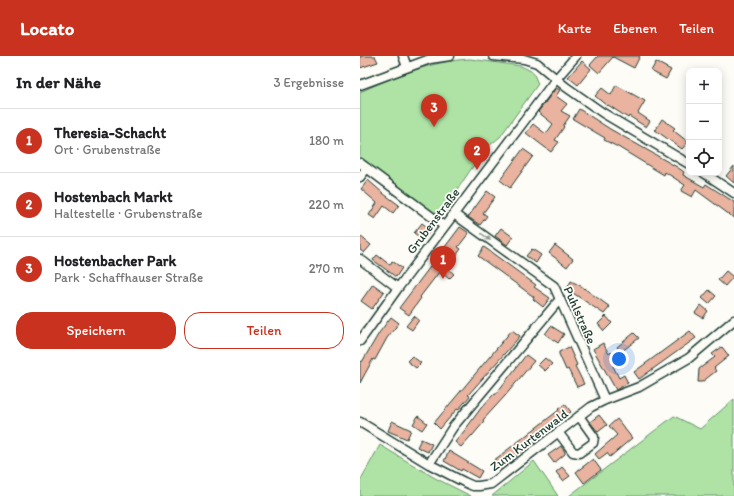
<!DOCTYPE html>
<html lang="de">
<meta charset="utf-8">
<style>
body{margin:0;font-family:Itim,sans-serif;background:#f6f6f6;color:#202124}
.controls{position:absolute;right:12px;top:12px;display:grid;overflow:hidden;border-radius:8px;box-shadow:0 2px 10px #0003}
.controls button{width:36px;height:36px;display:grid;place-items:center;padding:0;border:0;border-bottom:1px solid #e0e0e0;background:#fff;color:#202124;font:20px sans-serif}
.you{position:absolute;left:259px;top:303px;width:14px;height:14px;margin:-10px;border:3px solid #fff;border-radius:50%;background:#1a73e8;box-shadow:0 0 0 6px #1a73e833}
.badge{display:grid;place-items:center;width:26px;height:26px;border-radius:50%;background:#c8321e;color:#fff;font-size:13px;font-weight:700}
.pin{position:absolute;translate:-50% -33px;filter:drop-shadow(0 1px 2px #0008)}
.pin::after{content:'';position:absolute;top:21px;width:14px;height:12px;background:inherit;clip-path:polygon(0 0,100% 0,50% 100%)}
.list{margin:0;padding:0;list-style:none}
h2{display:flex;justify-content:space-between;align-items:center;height:52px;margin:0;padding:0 16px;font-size:17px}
h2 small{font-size:13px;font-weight:400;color:#757577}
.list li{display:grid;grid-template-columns:26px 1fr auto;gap:12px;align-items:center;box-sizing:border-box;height:64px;padding:0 16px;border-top:1px solid #e0e0e0}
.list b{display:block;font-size:15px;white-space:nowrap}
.list p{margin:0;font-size:13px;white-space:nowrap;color:#757577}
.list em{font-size:13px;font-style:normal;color:#757577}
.actions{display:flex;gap:8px;padding:12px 16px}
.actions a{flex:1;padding:9px 0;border:1px solid #c8321e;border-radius:16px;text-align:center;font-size:14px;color:#c8321e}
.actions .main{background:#c8321e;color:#fff}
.icon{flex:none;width:22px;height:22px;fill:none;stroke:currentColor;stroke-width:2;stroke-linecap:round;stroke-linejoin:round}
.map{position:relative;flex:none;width:374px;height:440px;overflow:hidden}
header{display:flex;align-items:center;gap:24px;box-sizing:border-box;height:56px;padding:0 20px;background:#c8321e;color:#fff}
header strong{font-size:19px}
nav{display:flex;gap:22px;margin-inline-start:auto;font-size:14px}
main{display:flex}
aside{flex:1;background:#fff}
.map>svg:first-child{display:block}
.green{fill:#afe3a5;stroke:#67906c}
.building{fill:#e9b39f;stroke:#1f3d34}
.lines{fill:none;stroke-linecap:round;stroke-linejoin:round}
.minor-casing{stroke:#1f3d34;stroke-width:11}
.minor{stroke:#fdfcf7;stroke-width:8}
.oneway{fill:#8e9c96}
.labels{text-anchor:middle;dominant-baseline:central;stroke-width:3.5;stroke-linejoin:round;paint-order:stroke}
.street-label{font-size:13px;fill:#1f3d34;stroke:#fdfcf7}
</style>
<header>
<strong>Locato</strong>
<nav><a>Karte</a><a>Ebenen</a><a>Teilen</a></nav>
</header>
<main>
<aside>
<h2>In der Nähe<small>3 Ergebnisse</small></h2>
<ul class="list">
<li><span class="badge">1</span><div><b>Theresia-Schacht</b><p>Ort · Grubenstraße</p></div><em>180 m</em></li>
<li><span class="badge">2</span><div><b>Hostenbach Markt</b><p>Haltestelle · Grubenstraße</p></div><em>220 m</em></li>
<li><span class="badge">3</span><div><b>Hostenbacher Park</b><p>Park · Schaffhauser Straße</p></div><em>270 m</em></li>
</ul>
<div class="actions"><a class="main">Speichern</a><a>Teilen</a></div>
</aside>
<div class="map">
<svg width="374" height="440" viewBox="0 0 374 440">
<rect width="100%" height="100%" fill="#fdfcf7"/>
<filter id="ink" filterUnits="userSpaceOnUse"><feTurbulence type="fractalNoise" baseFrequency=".025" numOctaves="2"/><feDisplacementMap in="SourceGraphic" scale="8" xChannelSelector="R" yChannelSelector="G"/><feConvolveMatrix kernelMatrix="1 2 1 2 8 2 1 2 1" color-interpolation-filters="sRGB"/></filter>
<g filter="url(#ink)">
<path class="green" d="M110 3 161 10 173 16 178 28 140 81 124 94 99 131 95 141 86 155 74 157 0 102V36C35 20 72 5 110 3Z
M374 343V440H209L314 360 340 373Z
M20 389 75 422 111 440H0V425Z
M174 405 198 440H132Z"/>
<path class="building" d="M0 0H15L18 6 0 12Z
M238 0H280L274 12 253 1 239 17 230 9Z
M222 5 231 13 218 29 208 21Z
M296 6 311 14 306 23 291 15Z
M256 29 285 45 278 57 290 65 286 71 269 60 268 62 248 49 247 50 235 40 242 32 251 39Z
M196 32 200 34 196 40 207 48 201 55 210 60 203 70 204 71 195 84 199 86 191 96 166 77 173 68 186 78 193 68 178 56Z
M219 53 250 73 317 111 324 116 323 119 344 131 346 128 374 146V162L336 134 332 141 321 135 325 129 305 116 304 119 258 91 244 84 245 82 213 63Z
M302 63 315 72 313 74 328 86 322 93 295 74Z
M163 93 173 100 150 132 140 124Z
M374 110V127L366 120Z
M8 124 24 138 39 149 33 157 24 150 15 163 9 159 17 147 1 133Z
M127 135 135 141 123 157 127 160 120 169 108 161Z
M62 167 71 174 63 184 54 177Z
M100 171 109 177 98 191 101 193 87 212 94 218 89 223 80 215 60 241 61 242 49 259 39 252Z
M141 172 153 181 147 189 135 180Z
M0 180 11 189 4 197 0 194Z
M195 189 213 203 207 211 189 197Z
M124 191 176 229 174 231 190 242 183 251 173 243 174 241 118 200Z
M172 193 181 199 176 207 166 200Z
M17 199 30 209 32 205 42 212 36 221 13 204Z
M366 215 373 221 365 230 358 224Z
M211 225 221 230 250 251 244 258 207 233Z
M13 228 24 236 12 253 1 245Z
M349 234 356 240 349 248 342 242Z
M341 249 348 255 343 262 335 257Z
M54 260 59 264 52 274 46 270Z
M246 260 252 267 244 275 238 268Z
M31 261 39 267 27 282 15 304 13 303 0 327V305L2 306 19 277Z
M191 270 204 278 198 287 185 278Z
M152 274 160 280 108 339 110 340 98 354 97 353 80 373 74 367Z
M330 275 336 282 279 323 274 316Z
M274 277 279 282 261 296 257 291Z
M243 287 249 298 251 296 254 302 252 304 254 309 253 310 259 322 264 319 268 327 256 334 233 293Z
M209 291 217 309 215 310 224 328 217 331 208 313 206 314 199 298V296Z
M362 291 369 300 354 312 356 315 342 326H338L339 313 355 301 352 298Z
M166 299 174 305 145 340 123 364 124 366 112 380V379L101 391 95 386 105 374 121 352 134 338 135 339Z
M52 300 61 307 56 312 47 305Z
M185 302 192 308 185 315 178 309Z
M205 348 211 356 140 413 133 405 199 354 198 353Z
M239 359 247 369 238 376 230 366Z
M58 360 67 367 62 374 53 368Z
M257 363 272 382 250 401 247 397 239 403 235 398 257 379 249 370Z
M32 365 51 374 47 383 28 375Z
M61 383 72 388 68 396 57 391Z
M201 390 205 396V398L194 407 188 399Z
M89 395 122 415 118 422 102 413 101 415 84 405Z
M233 403 241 414 224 427 216 416Z
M202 411 210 420 203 425 196 416Z"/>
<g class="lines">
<defs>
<path id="minor" d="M43 0 47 11
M133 0 164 3 177 7 206 31 243 57 329 108
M0 29 70 3 90 0
M0 107 84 170
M344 117 374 137
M0 121 7 112
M94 158 194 230 245 344
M0 203 38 232
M0 285 38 232 196 23 216 0
M0 366 69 408 104 426 113 430H119L131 428 231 351 245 344 279 331 329 302 374 264
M198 376 213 396 219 397 233 387 234 381 219 360
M69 408 93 371 200 243"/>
</defs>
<use href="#minor" class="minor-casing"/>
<use href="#minor" class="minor"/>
</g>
<defs><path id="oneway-solid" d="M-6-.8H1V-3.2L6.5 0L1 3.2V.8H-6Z"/></defs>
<use class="oneway" href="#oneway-solid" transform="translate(126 181) rotate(36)"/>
</g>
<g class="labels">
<g class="street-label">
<text transform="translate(73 165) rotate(-53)">Grubenstraße</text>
<text transform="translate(220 259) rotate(66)">Puhlstraße</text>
<text transform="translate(169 384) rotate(-37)">Zum Kurtenwald</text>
</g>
</g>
</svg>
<div class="controls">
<button>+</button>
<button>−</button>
<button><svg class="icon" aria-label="locate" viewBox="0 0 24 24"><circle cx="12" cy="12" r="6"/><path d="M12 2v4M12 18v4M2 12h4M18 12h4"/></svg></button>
</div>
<div class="you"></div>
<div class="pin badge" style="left:83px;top:223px">1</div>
<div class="pin badge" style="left:117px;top:114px">2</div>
<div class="pin badge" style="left:74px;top:71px">3</div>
</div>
</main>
